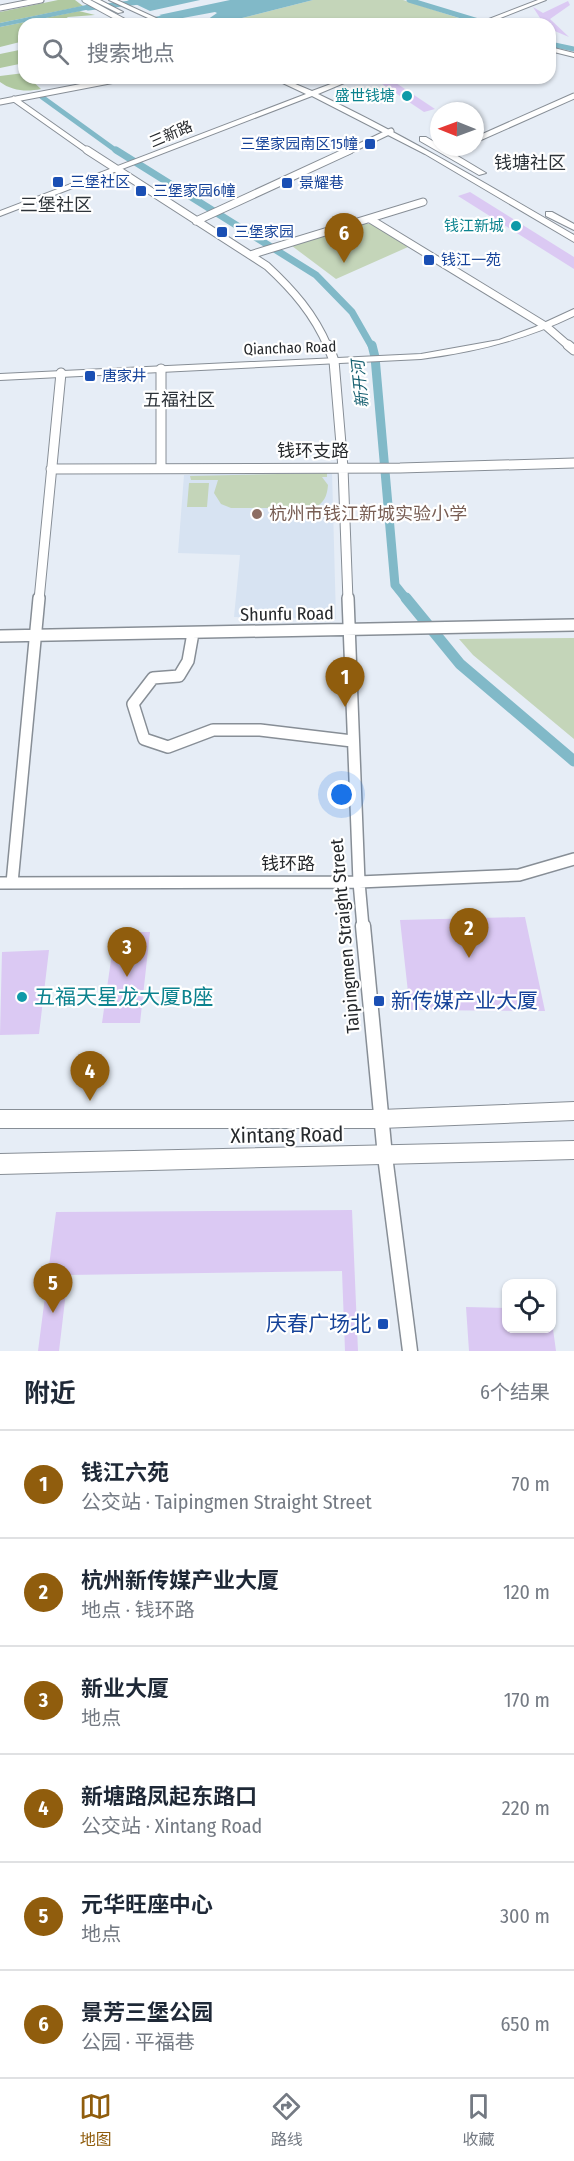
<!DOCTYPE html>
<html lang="zh">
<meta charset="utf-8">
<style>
body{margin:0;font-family:"Fira Sans Condensed","Noto Sans SC",sans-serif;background:#f6f6f7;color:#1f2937}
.controls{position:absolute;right:18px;bottom:18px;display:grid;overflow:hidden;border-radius:12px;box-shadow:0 2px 4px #0004}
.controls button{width:54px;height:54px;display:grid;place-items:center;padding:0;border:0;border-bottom:2px solid #e0e1e3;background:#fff;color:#1f2937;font:30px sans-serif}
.compass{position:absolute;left:430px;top:102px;width:54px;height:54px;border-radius:50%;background:#fff;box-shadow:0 2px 4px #0004;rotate:271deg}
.you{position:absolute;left:342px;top:795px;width:21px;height:21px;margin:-15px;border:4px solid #fff;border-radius:50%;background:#1a73e8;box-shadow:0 0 0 9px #1a73e833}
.badge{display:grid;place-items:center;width:39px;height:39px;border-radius:50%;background:#905d0d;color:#fff;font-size:20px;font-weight:700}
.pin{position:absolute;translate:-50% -50px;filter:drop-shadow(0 2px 3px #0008)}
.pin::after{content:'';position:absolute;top:32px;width:21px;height:18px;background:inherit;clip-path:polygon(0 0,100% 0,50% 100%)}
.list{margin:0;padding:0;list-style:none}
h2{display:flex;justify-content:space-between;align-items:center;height:78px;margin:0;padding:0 24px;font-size:26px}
h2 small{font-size:20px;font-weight:400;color:#747a83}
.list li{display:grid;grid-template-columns:39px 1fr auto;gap:18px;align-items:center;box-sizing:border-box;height:108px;padding:0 24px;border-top:2px solid #e0e1e3}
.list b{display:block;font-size:22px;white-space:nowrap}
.list p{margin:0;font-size:20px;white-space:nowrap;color:#747a83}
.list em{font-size:20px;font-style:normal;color:#747a83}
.icon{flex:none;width:33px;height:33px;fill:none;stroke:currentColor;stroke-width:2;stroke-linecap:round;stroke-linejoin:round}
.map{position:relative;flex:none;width:574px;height:1351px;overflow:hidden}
.search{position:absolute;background:#fff;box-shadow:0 2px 4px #0004;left:18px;right:18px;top:18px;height:66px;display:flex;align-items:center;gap:15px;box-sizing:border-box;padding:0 21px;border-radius:18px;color:#747a83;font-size:22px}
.sheet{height:726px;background:#fff}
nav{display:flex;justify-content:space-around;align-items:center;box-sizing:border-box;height:84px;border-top:2px solid #e0e1e3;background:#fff;font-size:16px;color:#747a83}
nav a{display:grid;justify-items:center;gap:3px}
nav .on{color:#905d0d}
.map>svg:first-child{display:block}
.built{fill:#d7e3f2}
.green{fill:#c4d5b9}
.forest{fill:#b0c8a0}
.water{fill:#81b9c8}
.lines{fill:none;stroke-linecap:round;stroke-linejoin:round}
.canal-far3{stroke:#81b9c8;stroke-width:5}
.canal-far2{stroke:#81b9c8;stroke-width:7}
.canal-far1{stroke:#81b9c8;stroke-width:9}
.canal{stroke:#81b9c8;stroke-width:11}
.building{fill:#dbc9f3}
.minor-far4-casing{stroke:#878e96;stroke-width:7}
.minor-far3-casing{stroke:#878e96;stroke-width:9}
.minor-far2-casing{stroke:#878e96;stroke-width:11}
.minor-far1-casing{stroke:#878e96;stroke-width:14}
.minor-casing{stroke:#878e96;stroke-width:17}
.major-casing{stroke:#878e96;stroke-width:2}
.minor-far4{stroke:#fff;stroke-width:5}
.minor-far3{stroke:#fff;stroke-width:7}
.minor-far2{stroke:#fff;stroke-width:9}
.minor-far1{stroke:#fff;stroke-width:11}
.minor{stroke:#fff;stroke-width:14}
.major{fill:#fff;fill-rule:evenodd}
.culture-dot{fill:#0f9aa8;stroke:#fff;stroke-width:2}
.transit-dot{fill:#1a4fb4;stroke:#fff;stroke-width:2}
.education-dot{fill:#8d6e63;stroke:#fff;stroke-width:2}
.labels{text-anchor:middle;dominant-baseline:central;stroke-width:4.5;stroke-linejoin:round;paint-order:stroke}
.far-culture-label{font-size:15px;fill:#0d838f;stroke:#fff;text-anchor:end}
.far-street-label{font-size:15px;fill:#26292c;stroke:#fff}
.far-transit-label{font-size:15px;fill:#164399;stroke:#fff;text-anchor:start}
.far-water-label{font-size:16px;font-style:italic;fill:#155f70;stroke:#fff}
.far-quarter-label{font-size:18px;fill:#2e343a;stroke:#fff}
.street-label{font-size:18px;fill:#26292c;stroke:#fff}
.education-label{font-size:18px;fill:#785e54;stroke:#fff;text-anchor:start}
.near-culture-label{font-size:21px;fill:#0d838f;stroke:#fff;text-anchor:start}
.near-transit-label{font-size:21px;fill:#164399;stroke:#fff;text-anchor:start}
.near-street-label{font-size:21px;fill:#26292c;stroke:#fff}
</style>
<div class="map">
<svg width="574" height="1351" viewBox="0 0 574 1351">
<rect width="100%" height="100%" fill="#e6edf6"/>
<path class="built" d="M332 471 336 619 234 617 240 555 178 553 184 475Z"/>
<path class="green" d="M313 0H403L471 22 465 24H218Z
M363 224H372L408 247 336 279 292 246Z
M327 473V477H322L328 485C327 497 324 502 315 508H231L221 504 214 493 218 480H191L190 476Z
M189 483H209L207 507H187Z
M574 638V739L473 655 459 639Z"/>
<path class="forest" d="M58 0H75L83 6 0 23V12Z
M79 11 95 15 68 17 58 24H24V41L0 47V27Z
M24 49V63L0 68V54Z
M24 73V78H29L41 89C27 92 12 91 0 82V76Z"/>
<path class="water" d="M127 0H200L150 11Z
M230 0H313L218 24H201L217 13 215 12 172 20 159 15Z
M91 4 96 8 0 27V23Z"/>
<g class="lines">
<path class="canal-far3" d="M409 0 488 24
M88 8 157 0
M130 24 179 15
M550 44 574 49
M42 97 118 152"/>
<path class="canal-far2" d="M116 150 316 275 352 312 372 347"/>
<path class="canal-far1" d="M372 345 375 357 395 585 407 600"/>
<path class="canal" d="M406 598 460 664 574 761"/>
</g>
<path class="building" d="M568 1 570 5 550 19 569 37 550 29V24H536L540 18 533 7 543 13Z
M390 79 435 109 424 112 379 82Z
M470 192 574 257V269L458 196Z
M525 917 545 1011 410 1010 400 920Z
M115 932H150L140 1023H102Z
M49 950 39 1034 0 1035 2 952Z
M352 1210 358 1351H345L342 1271 68 1275 59 1351H38L56 1212Z
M466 1307 507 1308V1329H553L556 1351H469Z"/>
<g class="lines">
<defs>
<path id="minor-far4" d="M85 0 129 24
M0 8 41 0
M14 99 89 152
M0 102 125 78
M475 140 574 96
M347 152 391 131
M448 152 459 147"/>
<path id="minor-far3" d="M87 150 267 266C293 290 314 314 328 347
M447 152 452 150
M370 219 547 327 570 347
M196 221 350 150
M250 255 423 202"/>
<path id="minor-far2" d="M328 345 334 361 343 468 348 600
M568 345 574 350
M161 369V467
M51 469 400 468 574 463
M39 600 61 373"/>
<path id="minor-far1" d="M348 598 359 882 363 927
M193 633 188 661 179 676 153 678 133 704 144 739 168 747 213 730H260L352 741
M0 636 574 625
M0 883 359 882 519 875 574 859
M12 883 39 598"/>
<path id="minor" d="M363 926 385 1156 410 1351"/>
<path id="major" d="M92 0H100L123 12 118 13Z
M109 0H117L169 24H161Z
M538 0H546L485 24H476Z
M550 47 574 53V57L550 51Z
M272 78H281L312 91 347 78H356L318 94C406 136 490 186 574 235V242L425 154 312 96 0 216V211L306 94Z
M420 137H426L486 173 479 175 420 141Z
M546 212H552L574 224V230L546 216Z
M574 309V316C525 340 475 352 421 359L0 380V374L421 354 499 340 535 327Z
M574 1102V1120L381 1128H0V1110H381Z
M574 1141V1159L0 1174V1154Z"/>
</defs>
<use href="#minor-far4" class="minor-far4-casing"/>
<use href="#minor-far3" class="minor-far3-casing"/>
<use href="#minor-far2" class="minor-far2-casing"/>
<use href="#minor-far1" class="minor-far1-casing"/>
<use href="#minor" class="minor-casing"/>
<use href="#major" class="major-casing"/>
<use href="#minor-far4" class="minor-far4"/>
<use href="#minor-far3" class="minor-far3"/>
<use href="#minor-far2" class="minor-far2"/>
<use href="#minor-far1" class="minor-far1"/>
<use href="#minor" class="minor"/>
<use href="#major" class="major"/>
</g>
<g class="culture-dot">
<circle cx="407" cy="96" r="6"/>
<circle cx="516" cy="226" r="6"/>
<circle cx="22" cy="997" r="6"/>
</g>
<g class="transit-dot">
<rect x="364" y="138" width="12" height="12" rx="3"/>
<rect x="52" y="176" width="12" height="12" rx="3"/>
<rect x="281" y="177" width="12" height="12" rx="3"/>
<rect x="135" y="185" width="12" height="12" rx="3"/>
<rect x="216" y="226" width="12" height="12" rx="3"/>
<rect x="423" y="254" width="12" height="12" rx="3"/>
<rect x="84" y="370" width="12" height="12" rx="3"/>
<rect x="373" y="995" width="12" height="12" rx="3"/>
<rect x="377" y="1318" width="12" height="12" rx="3"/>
</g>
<circle class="education-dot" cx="257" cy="514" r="6"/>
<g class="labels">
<g class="far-culture-label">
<text x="395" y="96">盛世钱塘</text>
<text x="504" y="226">钱江新城</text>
</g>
<g class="far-street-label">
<text transform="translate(171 134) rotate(-23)">三新路</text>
<text transform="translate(290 348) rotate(-2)">Qianchao Road</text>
</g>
<g class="far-transit-label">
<text x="358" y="144" text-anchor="end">三堡家园南区15幢</text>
<text x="70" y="182">三堡社区</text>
<text x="299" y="183">景耀巷</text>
<text x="153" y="191">三堡家园6幢</text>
<text x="234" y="232">三堡家园</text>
<text x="441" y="260">钱江一苑</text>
<text x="102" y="376">唐家井</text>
</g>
<g class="far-water-label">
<text transform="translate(360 384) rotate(-96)">新开河</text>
</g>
<g class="far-quarter-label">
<text x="530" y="163">钱塘社区</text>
<text x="56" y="205">三堡社区</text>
<text x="179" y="400">五福社区</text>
</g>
<g class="street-label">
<text x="313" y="451">钱环支路</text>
<text transform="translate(287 614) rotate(-1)">Shunfu Road</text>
<text x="288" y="864">钱环路</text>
<text transform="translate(345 936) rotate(-95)">Taipingmen Straight Street</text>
</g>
<g class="education-label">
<text x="269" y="514">杭州市钱江新城实验小学</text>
</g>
<g class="near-culture-label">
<text x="34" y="997">五福天星龙大厦B座</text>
</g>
<g class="near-transit-label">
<text x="391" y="1001">新传媒产业大厦</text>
<text x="371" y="1324" text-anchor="end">庆春广场北</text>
</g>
<g class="near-street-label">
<text transform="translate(287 1135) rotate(-1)">Xintang Road</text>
</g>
</g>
</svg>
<div class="controls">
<button><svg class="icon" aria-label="locate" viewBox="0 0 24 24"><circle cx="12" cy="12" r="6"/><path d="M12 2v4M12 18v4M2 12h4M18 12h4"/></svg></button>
</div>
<svg class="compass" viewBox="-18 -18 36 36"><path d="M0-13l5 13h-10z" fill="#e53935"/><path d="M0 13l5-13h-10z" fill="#747a83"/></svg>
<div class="you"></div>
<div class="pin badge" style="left:345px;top:707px">1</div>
<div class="pin badge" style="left:469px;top:958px">2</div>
<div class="pin badge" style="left:127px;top:977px">3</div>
<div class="pin badge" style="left:90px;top:1101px">4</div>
<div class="pin badge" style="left:53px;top:1313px">5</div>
<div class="pin badge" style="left:344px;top:263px">6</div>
<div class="search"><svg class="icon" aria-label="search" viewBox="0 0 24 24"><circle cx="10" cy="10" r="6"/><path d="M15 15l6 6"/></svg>搜索地点</div>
</div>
<section class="sheet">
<h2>附近<small>6个结果</small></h2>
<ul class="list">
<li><span class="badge">1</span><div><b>钱江六苑</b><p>公交站 · Taipingmen Straight Street</p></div><em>70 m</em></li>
<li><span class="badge">2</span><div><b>杭州新传媒产业大厦</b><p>地点 · 钱环路</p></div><em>120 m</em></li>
<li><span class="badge">3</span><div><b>新业大厦</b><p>地点</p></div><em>170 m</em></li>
<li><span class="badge">4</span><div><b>新塘路凤起东路口</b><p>公交站 · Xintang Road</p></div><em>220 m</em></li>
<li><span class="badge">5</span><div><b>元华旺座中心</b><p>地点</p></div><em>300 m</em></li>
<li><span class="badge">6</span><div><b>景芳三堡公园</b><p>公园 · 平福巷</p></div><em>650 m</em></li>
</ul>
</section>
<nav>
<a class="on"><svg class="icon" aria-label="map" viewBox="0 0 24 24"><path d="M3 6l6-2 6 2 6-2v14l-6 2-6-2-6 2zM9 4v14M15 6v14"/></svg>地图</a>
<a><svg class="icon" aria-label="directions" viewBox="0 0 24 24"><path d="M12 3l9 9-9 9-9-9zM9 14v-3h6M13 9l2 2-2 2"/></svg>路线</a>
<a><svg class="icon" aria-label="saved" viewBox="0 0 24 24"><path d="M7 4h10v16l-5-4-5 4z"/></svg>收藏</a>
</nav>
